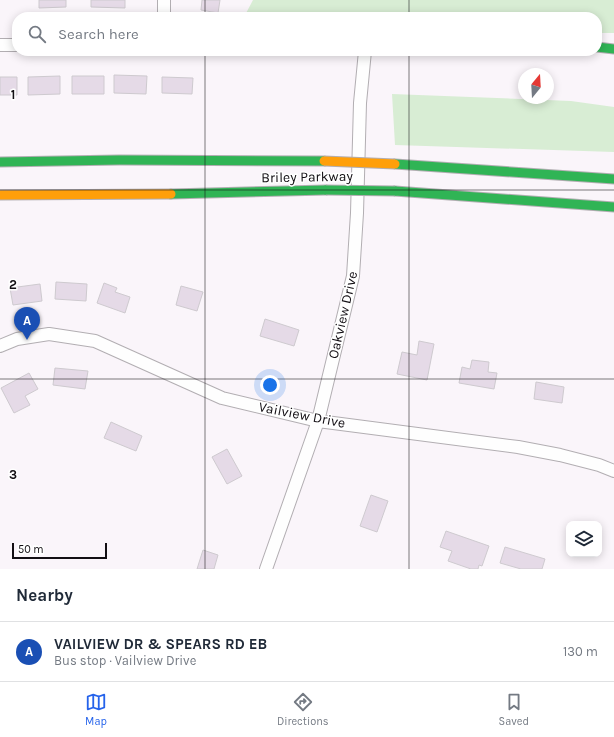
<!DOCTYPE html>
<meta charset="utf-8">
<style>
body{margin:0;font-family:Karla,sans-serif;background:#f2f2f3;color:#1f2937}
.controls{position:absolute;right:12px;bottom:12px;display:grid;overflow:hidden;border-radius:8px;box-shadow:0 2px 10px #0003}
.controls button{width:36px;height:36px;display:grid;place-items:center;padding:0;border:0;border-bottom:1px solid #e0e1e3;background:#fff;color:#1f2937;font:20px sans-serif}
.compass{position:absolute;left:518px;top:68px;width:36px;height:36px;border-radius:50%;background:#fff;box-shadow:0 2px 10px #0003;rotate:18deg}
.scale{position:absolute;left:12px;bottom:10px;width:95px;box-sizing:border-box;padding-left:4px;border:2px solid #120e13;border-top:0;font-size:11px;line-height:14px;white-space:nowrap;color:#120e13;-webkit-text-stroke:3px #fff;paint-order:stroke}
.you{position:absolute;left:270px;top:385px;width:14px;height:14px;margin:-10px;border:3px solid #fff;border-radius:50%;background:#1a73e8;box-shadow:0 0 0 6px #1a73e833}
.badge{display:grid;place-items:center;width:26px;height:26px;border-radius:50%;background:#2563eb;color:#fff;font-size:13px;font-weight:700}
.pin{position:absolute;translate:-50% -33px;filter:drop-shadow(0 1px 2px #0008)}
.pin::after{content:'';position:absolute;top:21px;width:14px;height:12px;background:inherit;clip-path:polygon(0 0,100% 0,50% 100%)}
.list{margin:0;padding:0;list-style:none}
h2{display:flex;justify-content:space-between;align-items:center;height:52px;margin:0;padding:0 16px;font-size:17px}
h2 small{font-size:13px;font-weight:400;color:#747a83}
.list li{display:grid;grid-template-columns:26px 1fr auto;gap:12px;align-items:center;box-sizing:border-box;height:60px;padding:0 16px;border-top:1px solid #e0e1e3}
.list b{display:block;font-size:15px;white-space:nowrap}
.list p{margin:0;font-size:13px;white-space:nowrap;color:#747a83}
.list em{font-size:13px;font-style:normal;color:#747a83}
.icon{flex:none;width:22px;height:22px;fill:none;stroke:currentColor;stroke-width:2;stroke-linecap:round;stroke-linejoin:round}
.map{position:relative;flex:none;width:614px;height:569px;overflow:hidden}
.search{position:absolute;background:#fff;box-shadow:0 2px 10px #0003;left:12px;right:12px;top:12px;height:44px;display:flex;align-items:center;gap:10px;box-sizing:border-box;padding:0 14px;border-radius:16px;color:#747a83;font-size:15px}
.sheet{height:112px;background:#fff}
nav{display:flex;justify-content:space-around;align-items:center;box-sizing:border-box;height:56px;border-top:1px solid #e0e1e3;background:#fff;font-size:11px;color:#747a83}
nav a{display:grid;justify-items:center;gap:2px}
nav .on{color:#2563eb}
.map>svg:first-child{display:block}
.green{fill:#d8edd4}
.building{fill:#e5dae7;stroke:#cecacf}
.lines{fill:none;stroke-linecap:round;stroke-linejoin:round}
.street-casing{stroke:#b2aeb2;stroke-width:14}
.fast-casing{stroke:#b2aeb2;stroke-width:11}
.slow-casing{stroke:#b2aeb2;stroke-width:11}
.street{stroke:#fefefe;stroke-width:12}
.fast{stroke:#30b455;stroke-width:9}
.slow{stroke:#ff9f0a;stroke-width:9}
.fast-bridge-casing{stroke:#b2aeb2;stroke-width:11;stroke-linecap:butt}
.slow-bridge-casing{stroke:#b2aeb2;stroke-width:11;stroke-linecap:butt}
.fast-bridge{stroke:#30b455;stroke-width:9}
.slow-bridge{stroke:#ff9f0a;stroke-width:9}
.grid{fill:none;stroke:#120e13;stroke-width:1;stroke-opacity:0.55}
.labels{text-anchor:middle;dominant-baseline:central;stroke-width:3;stroke-linejoin:round;paint-order:stroke}
.street-label{font-size:14px;fill:#120e13;stroke:#fff}
.grid-label{font-size:13px;text-anchor:middle;font-weight:bold;fill:#120e13;stroke:#fff;stroke-width:3;stroke-linejoin:round;paint-order:stroke}
</style>
<div class="map">
<svg width="614" height="569" viewBox="0 0 614 569">
<rect width="100%" height="100%" fill="#faf5fa"/>
<path class="green" d="M253 0H614V33H597V17H244Z
M392 94 571 101 614 107V152L395 145Z"/>
<path class="building" d="M39 0H66V7L39 8Z
M91 0H125V8L91 7Z
M202 0H220L218 13 201 10Z
M114 75 147 76 146 94 114 93Z
M60 76V94L28 95V77Z
M72 76H104V94H72Z
M0 77H17V95H0Z
M162 77 193 78 192 94 162 93Z
M56 282 87 284 86 301 55 299Z
M104 283 117 288 115 292 130 297 125 313 97 303Z
M40 284 42 301 13 305 10 288Z
M181 286 203 292 197 311 176 305Z
M265 319 299 330 294 346 260 336Z
M419 341 434 344 427 380 397 374 402 352 417 355Z
M472 360 489 362 488 372 497 373 494 389 459 383 462 367 470 369Z
M55 368 88 371 85 389 53 385Z
M29 373 38 389 25 396 30 405 14 413 1 388Z
M536 382 564 387 562 403 534 399Z
M111 422 142 436 136 451 104 438Z
M227 449 242 476 227 484 212 457Z
M371 495 388 501 377 532 360 526Z
M446 531 489 546 482 566 479 565 478 569H471L448 561 452 551 440 547Z
M505 547 545 559 542 569H521L500 563Z
M203 550 218 555 214 569H197Z"/>
<g class="lines">
<defs>
<path id="street" d="M164 17V0
M0 45H17
M0 346 17 339 49 334 95 341 222 398 318 421 518 447 560 455 599 465 614 471
M266 569 318 421 353 276 357 213 360 103 365 51"/>
<path id="fast" d="M597 47 614 49
M0 162 119 160 324 161
M395 164 614 179
M395 191 614 207
M171 194 326 190"/>
<path id="slow" d="M0 195 171 194"/>
</defs>
<use href="#street" class="street-casing"/>
<use href="#fast" class="fast-casing"/>
<use href="#slow" class="slow-casing"/>
<use href="#street" class="street"/>
<use href="#fast" class="fast"/>
<use href="#slow" class="slow"/>
<defs>
<path id="fast-bridge" d="M326 190 395 191"/>
<path id="slow-bridge" d="M324 161 395 164"/>
</defs>
<use href="#fast-bridge" class="fast-bridge-casing"/>
<use href="#slow-bridge" class="slow-bridge-casing"/>
<use href="#fast-bridge" class="fast-bridge"/>
<use href="#slow-bridge" class="slow-bridge"/>
</g>
<path class="grid" d="M205 0V17M409 0V17M205 51V569M409 51V569M0 190H614M0 379H614"/>
<g class="labels">
<g class="street-label">
<text transform="translate(307 177) rotate(-1)">Briley Parkway</text>
<text transform="translate(343 315) rotate(-77)">Oakview Drive</text>
<text transform="translate(302 415) rotate(11)">Vailview Drive</text>
</g>
</g>
<g class="grid-label">
<text x="13" y="99">1</text>
<text x="13" y="289">2</text>
<text x="13" y="479">3</text>
</g>
</svg>
<div class="controls">
<button><svg class="icon" aria-label="layers" viewBox="0 0 24 24"><path d="M12 4l9 5-9 5-9-5zM3 14l9 5 9-5"/></svg></button>
</div>
<svg class="compass" viewBox="-18 -18 36 36"><path d="M0-13l5 13h-10z" fill="#e53935"/><path d="M0 13l5-13h-10z" fill="#747a83"/></svg>
<div class="scale">50 m</div>
<div class="you"></div>
<div class="pin badge" style="left:27px;top:340px;background:#1a4fb4">A</div>
<div class="search"><svg class="icon" aria-label="search" viewBox="0 0 24 24"><circle cx="10" cy="10" r="6"/><path d="M15 15l6 6"/></svg>Search here</div>
</div>
<section class="sheet">
<h2>Nearby<small></small></h2>
<ul class="list">
<li><span class="badge" style="background:#1a4fb4">A</span><div><b>VAILVIEW DR &amp; SPEARS RD EB</b><p>Bus stop · Vailview Drive</p></div><em>130 m</em></li>
</ul>
</section>
<nav>
<a class="on"><svg class="icon" aria-label="map" viewBox="0 0 24 24"><path d="M3 6l6-2 6 2 6-2v14l-6 2-6-2-6 2zM9 4v14M15 6v14"/></svg>Map</a>
<a><svg class="icon" aria-label="directions" viewBox="0 0 24 24"><path d="M12 3l9 9-9 9-9-9zM9 14v-3h6M13 9l2 2-2 2"/></svg>Directions</a>
<a><svg class="icon" aria-label="saved" viewBox="0 0 24 24"><path d="M7 4h10v16l-5-4-5 4z"/></svg>Saved</a>
</nav>
